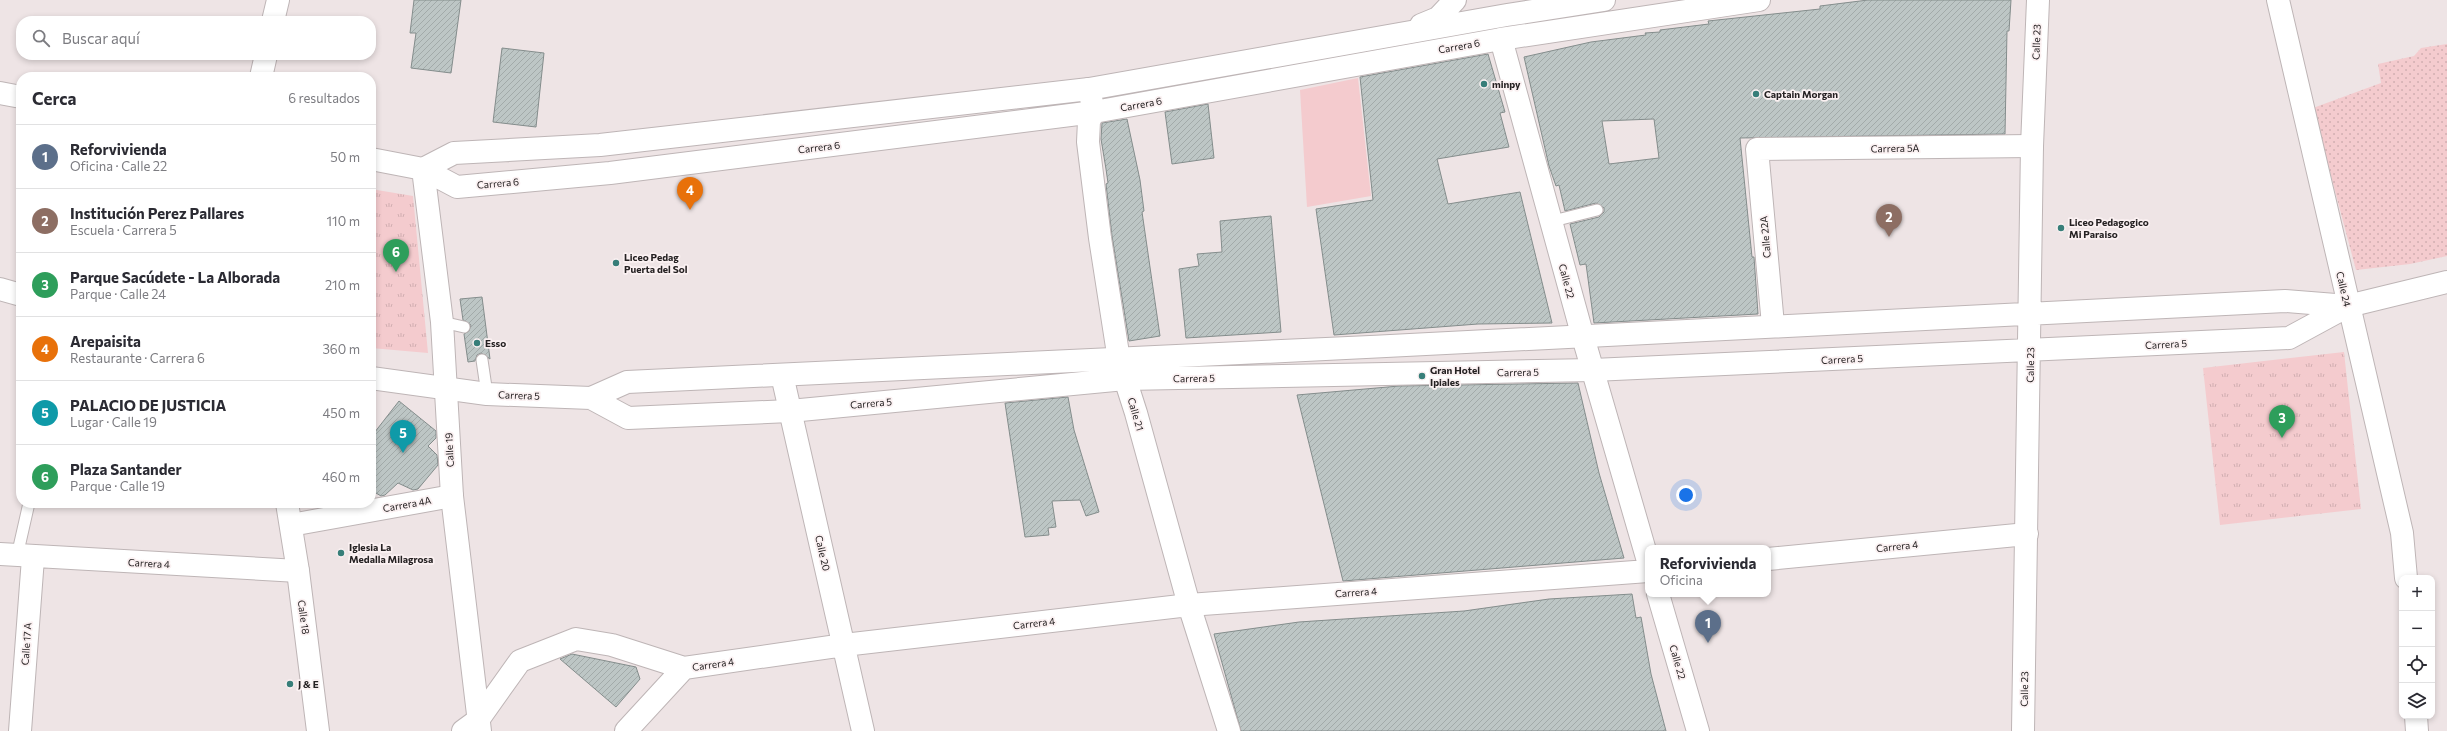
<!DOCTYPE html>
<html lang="es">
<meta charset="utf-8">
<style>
body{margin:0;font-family:Commissioner,sans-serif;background:#f2f2f3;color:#2b2b33}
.controls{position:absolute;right:12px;bottom:12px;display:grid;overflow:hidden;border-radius:8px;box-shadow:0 2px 6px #0003}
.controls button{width:36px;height:36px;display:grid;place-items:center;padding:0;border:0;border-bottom:1px solid #e1e1e2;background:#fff;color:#2b2b33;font:20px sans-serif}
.you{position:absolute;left:1686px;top:495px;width:14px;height:14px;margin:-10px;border:3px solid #fff;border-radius:50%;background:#1a73e8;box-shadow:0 0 0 6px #1a73e833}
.badge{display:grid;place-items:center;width:26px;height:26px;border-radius:50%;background:#b45309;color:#fff;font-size:13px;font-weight:700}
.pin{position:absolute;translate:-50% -33px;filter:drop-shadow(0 1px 2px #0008)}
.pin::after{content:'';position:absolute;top:21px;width:14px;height:12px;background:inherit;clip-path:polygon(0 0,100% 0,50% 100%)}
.popup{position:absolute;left:1645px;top:545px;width:126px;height:52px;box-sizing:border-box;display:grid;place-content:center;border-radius:8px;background:#fff;filter:drop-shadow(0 1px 3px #0005);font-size:13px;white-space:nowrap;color:#7c7c81}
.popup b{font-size:15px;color:#2b2b33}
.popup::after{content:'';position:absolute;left:50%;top:100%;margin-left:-8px;border:8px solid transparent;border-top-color:#fff}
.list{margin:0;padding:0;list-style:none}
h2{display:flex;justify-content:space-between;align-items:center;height:52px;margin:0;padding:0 16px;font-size:17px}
h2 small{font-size:13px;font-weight:400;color:#7c7c81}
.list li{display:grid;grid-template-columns:26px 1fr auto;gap:12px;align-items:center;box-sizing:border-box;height:64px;padding:0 16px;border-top:1px solid #e1e1e2}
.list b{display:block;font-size:15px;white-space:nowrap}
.list p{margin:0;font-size:13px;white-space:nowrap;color:#7c7c81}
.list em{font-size:13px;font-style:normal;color:#7c7c81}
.icon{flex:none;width:22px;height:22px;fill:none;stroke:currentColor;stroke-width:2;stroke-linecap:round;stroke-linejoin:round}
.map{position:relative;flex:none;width:2447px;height:731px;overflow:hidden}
.search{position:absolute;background:#fff;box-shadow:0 2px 6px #0003;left:16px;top:16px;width:360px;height:44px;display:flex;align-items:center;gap:10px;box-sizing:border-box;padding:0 14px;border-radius:16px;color:#7c7c81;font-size:15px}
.panel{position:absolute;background:#fff;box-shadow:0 2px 6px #0003;left:16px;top:72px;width:360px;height:436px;border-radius:16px}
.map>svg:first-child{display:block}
.grass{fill:url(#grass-dots)}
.park{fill:url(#park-tufts)}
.pitch{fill:#f4cbce}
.building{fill:url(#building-hatch);stroke:#848d8c;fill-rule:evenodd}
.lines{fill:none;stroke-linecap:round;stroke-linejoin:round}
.lane-casing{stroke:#beb5b6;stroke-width:13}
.street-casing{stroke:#beb5b6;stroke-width:24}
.secondary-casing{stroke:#beb5b6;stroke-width:24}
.primary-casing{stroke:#beb5b6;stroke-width:24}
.lane{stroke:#fff;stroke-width:11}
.street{stroke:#fff;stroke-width:22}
.secondary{stroke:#fff;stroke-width:22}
.primary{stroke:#fff;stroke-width:22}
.poi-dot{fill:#377e79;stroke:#fbf1f2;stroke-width:1.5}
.labels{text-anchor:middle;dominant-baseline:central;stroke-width:3.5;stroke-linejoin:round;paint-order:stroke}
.street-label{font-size:10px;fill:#252122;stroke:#fbf1f2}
.poi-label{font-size:10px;font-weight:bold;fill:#252122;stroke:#fbf1f2;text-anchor:start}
</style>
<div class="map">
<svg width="2447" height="731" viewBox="0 0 2447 731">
<defs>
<pattern id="grass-dots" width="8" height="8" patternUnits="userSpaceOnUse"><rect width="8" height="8" fill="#f4cbce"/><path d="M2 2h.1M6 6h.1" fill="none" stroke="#d1aeb1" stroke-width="1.8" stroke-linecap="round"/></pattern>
<pattern id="park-tufts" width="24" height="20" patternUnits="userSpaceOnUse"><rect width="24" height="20" fill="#f4cbce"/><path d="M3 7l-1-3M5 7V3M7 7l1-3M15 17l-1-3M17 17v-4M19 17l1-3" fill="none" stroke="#d1aeb1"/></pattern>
<pattern id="building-hatch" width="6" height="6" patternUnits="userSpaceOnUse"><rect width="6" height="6" fill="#bdc6c5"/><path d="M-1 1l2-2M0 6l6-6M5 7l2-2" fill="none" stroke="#a2aaa9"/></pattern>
</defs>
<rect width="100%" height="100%" fill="#eee4e5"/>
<path class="grass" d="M2447 44V256L2410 264 2356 270 2313 108 2381 83 2378 64 2414 56 2421 48Z"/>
<path class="park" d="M371 189 413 196 428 353 371 348Z
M2344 352 2361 509 2220 525 2203 368Z"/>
<path class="pitch" d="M1358 78 1371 196 1307 207 1300 90Z"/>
<path class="building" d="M414 0H461L451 73 411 68 416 33H410Z
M1868 0H2011L2009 31H2007L2005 134 1740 138 1752 257H1754L1758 314 1594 323 1586 264 1580 265 1570 224 1599 217 1604 212V208L1596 203 1565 211 1559 185 1556 186 1549 166 1524 57 1591 42 1646 35 1645 33 1660 32V30L1709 24 1708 21 1820 9V6ZM1654 119 1659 158 1609 164 1602 121Z
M502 48 544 53 536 127 493 122Z
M1488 54 1505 112 1500 113 1509 147 1437 159 1448 204 1520 192 1552 323 1478 324 1334 335 1316 209 1373 200 1360 77Z
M1208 104 1214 158 1172 164 1165 112Z
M1127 119 1140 180 1144 211 1142 212 1160 336 1129 341 1112 236 1106 184 1108 183 1106 169 1101 139 1102 123Z
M1271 216 1281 332 1186 338 1179 269 1199 266 1197 254 1222 252 1220 221Z
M482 297 490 359 481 353 477 355 475 361 468 362 464 334 469 331 471 325 463 320 460 299Z
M1578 383 1599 473 1624 558 1343 581 1297 395 1399 386Z
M1068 397 1074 430 1099 512 1086 516 1080 500 1052 501 1056 527 1048 528 1049 535 1025 537 1005 403Z
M399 401 436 431V438L428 446 437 455 438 465 418 489 413 490 398 483 385 495 381 496 371 490V437Z
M1632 594 1636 618 1641 617 1651 674 1666 731H1241L1214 634 1299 622 1464 611 1549 599Z
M572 654 636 667 640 679 616 707 560 659Z"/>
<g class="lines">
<defs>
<path id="lane" d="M1561 219 1597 210
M442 322 464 327
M482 360 487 394
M17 556 29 503"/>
<path id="street" d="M2278 0 2402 533 2406 578
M273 21 278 0
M1501 39 1581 330 1648 561
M261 77 266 55
M1089 89 1094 112 1089 121 1088 142 1100 238 1119 360 1136 413 1189 605 1229 731
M0 289 21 295
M1773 325 1757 149 2032 146
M782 375 863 731
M291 525 452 496
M0 554 298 571
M1768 559 2027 534
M1658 594 1698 731
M2416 716 2417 731
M20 731 33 558
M463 731 478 720 520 661 576 639 612 645 684 668 844 645 1189 605 1648 571
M626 731 684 668"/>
<path id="secondary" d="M371 378 487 394 591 398 627 382C1180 358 1732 328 2285 301L2348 306
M591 398 628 418 790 411 1125 379 1593 370 2289 338 2348 306 2447 282
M2023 731 2032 146 2038 0"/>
<path id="primary" d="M1421 25 1438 18 1455 0
M0 93 21 97
M371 159 423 169 457 187 610 173 1094 112 1501 39 1759 0
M423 169 454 153 600 145 1089 89 1507 15 1604 0
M423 169 442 322 452 496 480 731
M287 503 298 571 318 731"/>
</defs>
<use href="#lane" class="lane-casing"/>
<use href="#street" class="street-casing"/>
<use href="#secondary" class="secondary-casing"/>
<use href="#primary" class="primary-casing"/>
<use href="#lane" class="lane"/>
<use href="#street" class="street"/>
<use href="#secondary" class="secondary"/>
<use href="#primary" class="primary"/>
</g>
<g class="poi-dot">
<circle cx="1484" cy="84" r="4"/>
<circle cx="1756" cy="94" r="4"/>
<circle cx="2061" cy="228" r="4"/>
<circle cx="616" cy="263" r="4"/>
<circle cx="477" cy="343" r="4"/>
<circle cx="1422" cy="376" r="4"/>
<circle cx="341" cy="553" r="4"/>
<circle cx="290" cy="684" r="4"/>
</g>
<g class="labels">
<g class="street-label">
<text transform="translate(2036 42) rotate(-88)">Calle 23</text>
<text transform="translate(1459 46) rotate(-10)">Carrera 6</text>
<text transform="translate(1141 104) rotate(-10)">Carrera 6</text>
<text transform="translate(819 147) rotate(-7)">Carrera 6</text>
<text transform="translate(1895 148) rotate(-1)">Carrera 5A</text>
<text transform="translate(498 183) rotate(-5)">Carrera 6</text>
<text transform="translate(1765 237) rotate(-95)">Calle 22A</text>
<text transform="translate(1567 281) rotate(75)">Calle 22</text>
<text transform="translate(2344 289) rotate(77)">Calle 24</text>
<text transform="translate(2166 344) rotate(-3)">Carrera 5</text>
<text transform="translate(1842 359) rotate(-3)">Carrera 5</text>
<text transform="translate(2030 365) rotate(-89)">Calle 23</text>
<text transform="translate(1518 372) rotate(-1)">Carrera 5</text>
<text transform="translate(1194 378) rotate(-1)">Carrera 5</text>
<text transform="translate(519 395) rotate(2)">Carrera 5</text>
<text transform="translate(871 403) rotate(-5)">Carrera 5</text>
<text transform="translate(1136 414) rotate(74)">Calle 21</text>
<text transform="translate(449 450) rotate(-93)">Calle 19</text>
<text transform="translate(407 504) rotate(-10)">Carrera 4A</text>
<text transform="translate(1897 546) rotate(-6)">Carrera 4</text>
<text transform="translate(823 553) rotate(77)">Calle 20</text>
<text transform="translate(149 563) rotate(3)">Carrera 4</text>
<text transform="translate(1356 592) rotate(-4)">Carrera 4</text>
<text transform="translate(304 617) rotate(82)">Calle 18</text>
<text transform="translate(1034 623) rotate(-7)">Carrera 4</text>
<text transform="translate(26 644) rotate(-86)">Calle 17 A</text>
<text transform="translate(1678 662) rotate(74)">Calle 22</text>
<text transform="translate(713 664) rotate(-8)">Carrera 4</text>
<text transform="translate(2024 689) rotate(-89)">Calle 23</text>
</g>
<g class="poi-label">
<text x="1492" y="84">minpy</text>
<text x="1764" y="94">Captain Morgan</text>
<text x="2069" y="222">Liceo Pedagogico<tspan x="2069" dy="12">Mi Paraiso</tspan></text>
<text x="624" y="257">Liceo Pedag<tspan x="624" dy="12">Puerta del Sol</tspan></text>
<text x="485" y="343">Esso</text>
<text x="1430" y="370">Gran Hotel<tspan x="1430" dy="12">Ipiales</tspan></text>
<text x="349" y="547">Iglesia La<tspan x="349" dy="12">Medalla Milagrosa</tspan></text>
<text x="298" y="684">J &amp; E</text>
</g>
</g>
</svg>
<div class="controls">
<button>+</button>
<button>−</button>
<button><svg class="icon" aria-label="locate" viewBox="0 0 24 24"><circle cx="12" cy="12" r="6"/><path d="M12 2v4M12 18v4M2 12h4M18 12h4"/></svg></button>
<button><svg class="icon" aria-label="layers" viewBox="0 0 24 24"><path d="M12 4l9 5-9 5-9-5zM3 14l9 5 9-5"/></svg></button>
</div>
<div class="you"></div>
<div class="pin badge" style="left:1708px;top:643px;background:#5c6f8a">1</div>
<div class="popup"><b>Reforvivienda</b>Oficina</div>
<div class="pin badge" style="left:1889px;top:237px;background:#8d6e63">2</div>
<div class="pin badge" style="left:2282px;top:438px;background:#2e9e5b">3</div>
<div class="pin badge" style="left:690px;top:210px;background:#e8710a">4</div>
<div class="pin badge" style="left:403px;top:453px;background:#0f9aa8">5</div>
<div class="pin badge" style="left:396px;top:272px;background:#2e9e5b">6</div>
<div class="search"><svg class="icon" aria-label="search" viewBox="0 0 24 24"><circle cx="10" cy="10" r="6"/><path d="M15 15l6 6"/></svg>Buscar aquí</div>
<section class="panel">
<h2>Cerca<small>6 resultados</small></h2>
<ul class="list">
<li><span class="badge" style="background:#5c6f8a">1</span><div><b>Reforvivienda</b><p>Oficina · Calle 22</p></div><em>50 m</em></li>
<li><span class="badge" style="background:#8d6e63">2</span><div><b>Institución Perez Pallares</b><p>Escuela · Carrera 5</p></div><em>110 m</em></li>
<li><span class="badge" style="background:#2e9e5b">3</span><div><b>Parque Sacúdete - La Alborada</b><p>Parque · Calle 24</p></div><em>210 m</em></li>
<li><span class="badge" style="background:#e8710a">4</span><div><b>Arepaisita</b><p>Restaurante · Carrera 6</p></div><em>360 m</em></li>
<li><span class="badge" style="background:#0f9aa8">5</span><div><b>PALACIO DE JUSTICIA</b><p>Lugar · Calle 19</p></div><em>450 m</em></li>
<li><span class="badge" style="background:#2e9e5b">6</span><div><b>Plaza Santander</b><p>Parque · Calle 19</p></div><em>460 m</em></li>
</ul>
</section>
</div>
